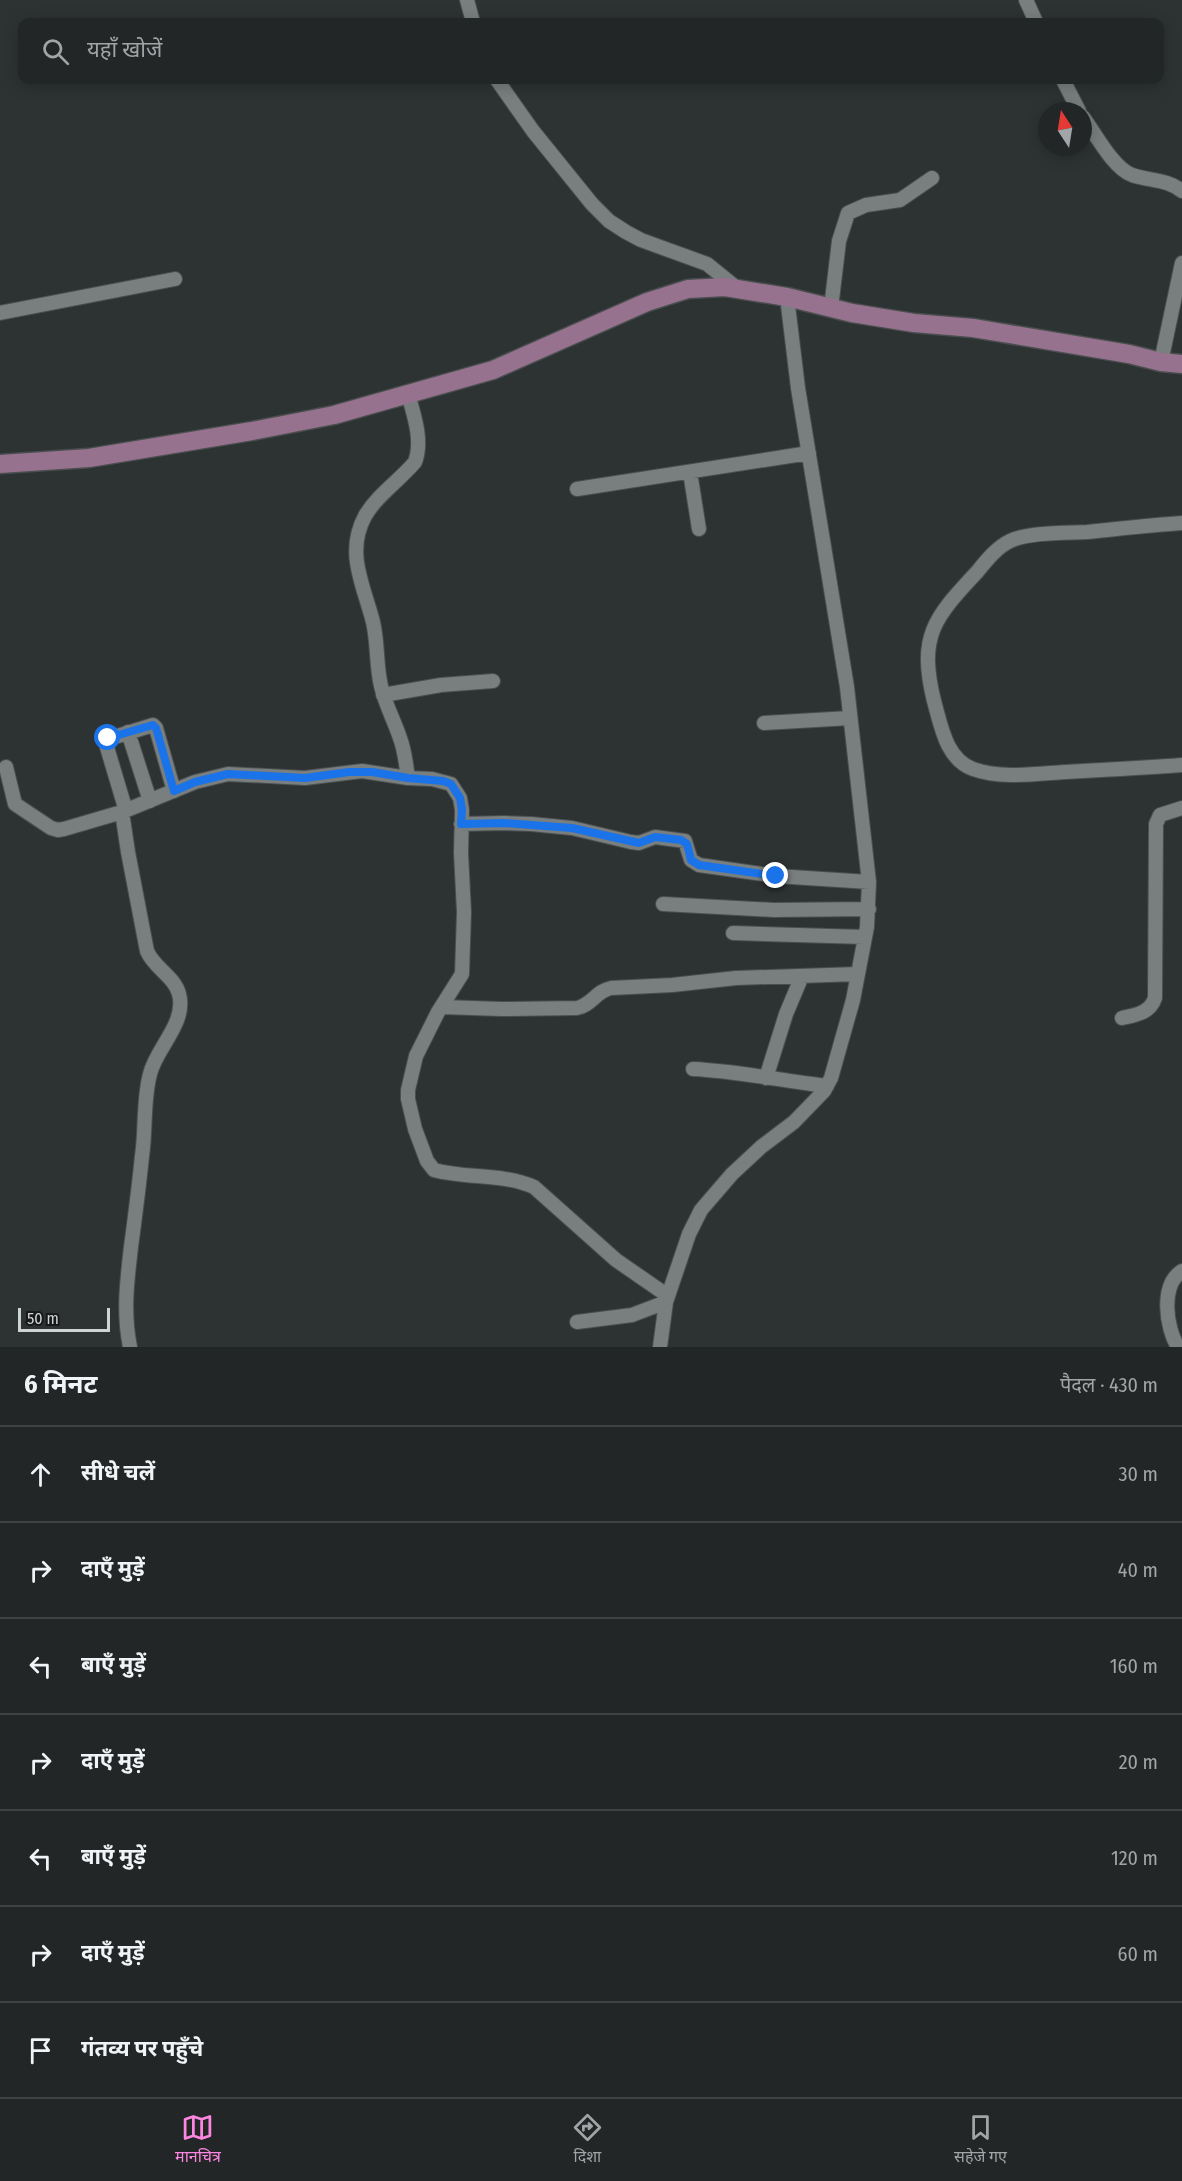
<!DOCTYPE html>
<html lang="hi">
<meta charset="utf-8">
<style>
body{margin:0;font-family:"Fira Sans Condensed","Noto Sans Devanagari",sans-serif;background:#2a2e2e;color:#f1f3f6}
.compass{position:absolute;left:1038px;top:102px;width:54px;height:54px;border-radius:50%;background:#222626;box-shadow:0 3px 15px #0003;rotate:348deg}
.scale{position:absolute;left:18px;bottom:15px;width:92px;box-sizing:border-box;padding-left:6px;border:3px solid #d0d3d3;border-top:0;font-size:16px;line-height:21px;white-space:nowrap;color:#d0d3d3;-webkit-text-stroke:4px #171919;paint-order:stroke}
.stop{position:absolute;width:18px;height:18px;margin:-14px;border:4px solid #1a73e8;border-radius:50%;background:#fff}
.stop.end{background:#1a73e8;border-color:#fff;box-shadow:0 2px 6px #0008}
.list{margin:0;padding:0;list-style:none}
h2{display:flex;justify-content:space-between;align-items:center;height:78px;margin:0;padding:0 24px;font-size:26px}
h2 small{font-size:20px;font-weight:400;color:#a2a5a7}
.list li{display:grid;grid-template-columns:39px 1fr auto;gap:18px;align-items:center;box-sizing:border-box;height:96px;padding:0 24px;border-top:2px solid #3f4343}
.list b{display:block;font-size:22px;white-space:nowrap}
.list em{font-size:20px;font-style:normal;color:#a2a5a7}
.icon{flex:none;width:33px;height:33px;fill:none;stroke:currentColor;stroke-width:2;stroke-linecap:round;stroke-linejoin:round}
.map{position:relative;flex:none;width:1182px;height:1347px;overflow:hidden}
.search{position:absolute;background:#222626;box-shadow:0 3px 15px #0003;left:18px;right:18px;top:18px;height:66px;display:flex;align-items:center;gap:15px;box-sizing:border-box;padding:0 21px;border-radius:12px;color:#a2a5a7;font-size:22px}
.sheet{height:750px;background:#222626}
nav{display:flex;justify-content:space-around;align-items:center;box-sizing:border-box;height:84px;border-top:2px solid #3f4343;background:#222626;font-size:16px;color:#a2a5a7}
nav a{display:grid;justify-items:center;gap:3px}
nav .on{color:#fd86e1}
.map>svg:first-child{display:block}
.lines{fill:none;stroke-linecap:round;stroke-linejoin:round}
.minor-casing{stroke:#4a4e4e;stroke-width:16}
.major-casing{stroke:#4a4e4e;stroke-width:21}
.minor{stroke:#797e7f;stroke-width:14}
.major{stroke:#96728f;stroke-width:18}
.route{stroke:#1a73e8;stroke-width:8}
</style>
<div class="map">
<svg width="1182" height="1347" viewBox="0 0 1182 1347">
<rect width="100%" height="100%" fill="#2d3232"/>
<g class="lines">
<defs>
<path id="minor" d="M467 0 473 22
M1026 0 1036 22
M497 80 533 131 592 204 609 221 626 232 641 240 707 264 738 289
M1063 80 1079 111
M1083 117C1095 133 1113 168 1132 175 1150 181 1167 179 1182 191
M831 308 839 241 848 213 866 205 900 200 932 178
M0 313 175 279
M1161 362 1182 263
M408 394C414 415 423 441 415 462 400 480 377 495 365 516 345 553 364 586 373 622 378 643 376 665 381 686 385 704 394 720 400 738 405 751 406 765 408 778L432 779 451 784 460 798 462 810 461 853 464 912 462 974 438 1012 416 1056 408 1090V1099L415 1129 427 1161 434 1170C467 1179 502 1173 534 1187L616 1260 668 1296
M690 472 699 529
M577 489 809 453
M1182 523C1150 525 1118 529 1087 532 1065 533 1029 532 1010 541 997 547 986 561 977 572 934 618 918 636 934 701 941 726 946 759 973 769 1001 779 1035 774 1064 772 1103 770 1143 768 1182 765
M383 695 441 685 493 681
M764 723 850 718
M128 732 150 801
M6 767 15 804 51 828 58 830 64 829 122 812
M126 811 106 744 108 739 153 725 156 728 174 791
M461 824 504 823 531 824 572 828 631 842 639 843 655 837 685 841 691 860 699 865 776 876 869 882
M663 904 774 910 869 909
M733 933 865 937
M442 1007 501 1009 577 1008C592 1005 596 991 611 988L672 985 736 978 858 974
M1122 1018C1136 1015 1150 1013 1155 998L1156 824 1160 815 1182 808
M693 1069C738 1071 782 1081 827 1086
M766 1078 786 1014 802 976
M577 1322 632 1315 666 1302
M130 1347C123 1313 127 1281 131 1247 135 1217 139 1186 142 1156 146 1129 143 1100 150 1074 156 1048 187 1023 179 994 175 977 154 968 147 951L128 852 122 812 195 782 228 774 305 778 362 771 408 778
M660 1347 666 1302 689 1234 701 1210 732 1174 761 1147 794 1122 824 1091 831 1078 853 1000 867 927 869 882 847 687 798 388 787 297
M1178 1347C1166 1328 1160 1285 1182 1271"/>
<path id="major" d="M0 464 89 458 252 431 334 415 493 370 647 302 688 289 725 287 787 297 852 313 914 323 973 328 1129 354 1161 362 1182 364"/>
</defs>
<use href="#minor" class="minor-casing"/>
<use href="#major" class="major-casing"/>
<use href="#minor" class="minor"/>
<use href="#major" class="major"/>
</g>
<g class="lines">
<path class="route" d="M108 738 153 725 156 728 174 791 195 782 228 774 305 778 349 772H372L408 778 443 781 451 784 460 798 462 810 461 824 504 823 572 828 639 843 655 837 681 840 687 844 691 860 699 865 776 876"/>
</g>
</svg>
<svg class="compass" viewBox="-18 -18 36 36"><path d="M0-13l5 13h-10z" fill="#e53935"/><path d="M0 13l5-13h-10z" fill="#a2a5a7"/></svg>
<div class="scale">50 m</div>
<div class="stop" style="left:108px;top:738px"></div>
<div class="stop end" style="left:776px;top:876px"></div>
<div class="search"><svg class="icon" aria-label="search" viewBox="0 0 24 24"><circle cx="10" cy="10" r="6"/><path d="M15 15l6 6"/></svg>यहाँ खोजें</div>
</div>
<section class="sheet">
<h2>6 मिनट<small>पैदल · 430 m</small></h2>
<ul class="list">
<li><svg class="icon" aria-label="ahead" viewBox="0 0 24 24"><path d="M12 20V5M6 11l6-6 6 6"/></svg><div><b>सीधे चलें</b></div><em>30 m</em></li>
<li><svg class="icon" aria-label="right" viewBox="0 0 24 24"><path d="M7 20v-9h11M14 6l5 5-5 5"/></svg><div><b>दाएँ मुड़ें</b></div><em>40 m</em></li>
<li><svg class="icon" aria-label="left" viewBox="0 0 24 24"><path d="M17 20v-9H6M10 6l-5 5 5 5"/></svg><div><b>बाएँ मुड़ें</b></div><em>160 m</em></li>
<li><svg class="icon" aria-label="right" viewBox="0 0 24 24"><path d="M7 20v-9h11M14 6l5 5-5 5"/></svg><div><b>दाएँ मुड़ें</b></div><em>20 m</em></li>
<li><svg class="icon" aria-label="left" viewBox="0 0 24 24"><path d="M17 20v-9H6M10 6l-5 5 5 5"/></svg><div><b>बाएँ मुड़ें</b></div><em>120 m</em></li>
<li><svg class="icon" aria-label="right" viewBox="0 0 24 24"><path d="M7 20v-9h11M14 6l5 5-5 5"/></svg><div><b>दाएँ मुड़ें</b></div><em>60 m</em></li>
<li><svg class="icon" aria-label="arrive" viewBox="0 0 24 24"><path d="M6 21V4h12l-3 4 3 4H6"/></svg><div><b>गंतव्य पर पहुँचे</b></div></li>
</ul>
</section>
<nav>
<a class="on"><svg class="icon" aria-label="map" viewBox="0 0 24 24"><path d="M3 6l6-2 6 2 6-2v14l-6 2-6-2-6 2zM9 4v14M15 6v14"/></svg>मानचित्र</a>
<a><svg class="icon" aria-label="directions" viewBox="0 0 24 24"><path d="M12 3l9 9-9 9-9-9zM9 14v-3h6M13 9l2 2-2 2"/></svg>दिशा</a>
<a><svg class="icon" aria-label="saved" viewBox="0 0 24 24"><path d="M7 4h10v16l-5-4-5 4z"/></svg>सहेजे गए</a>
</nav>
